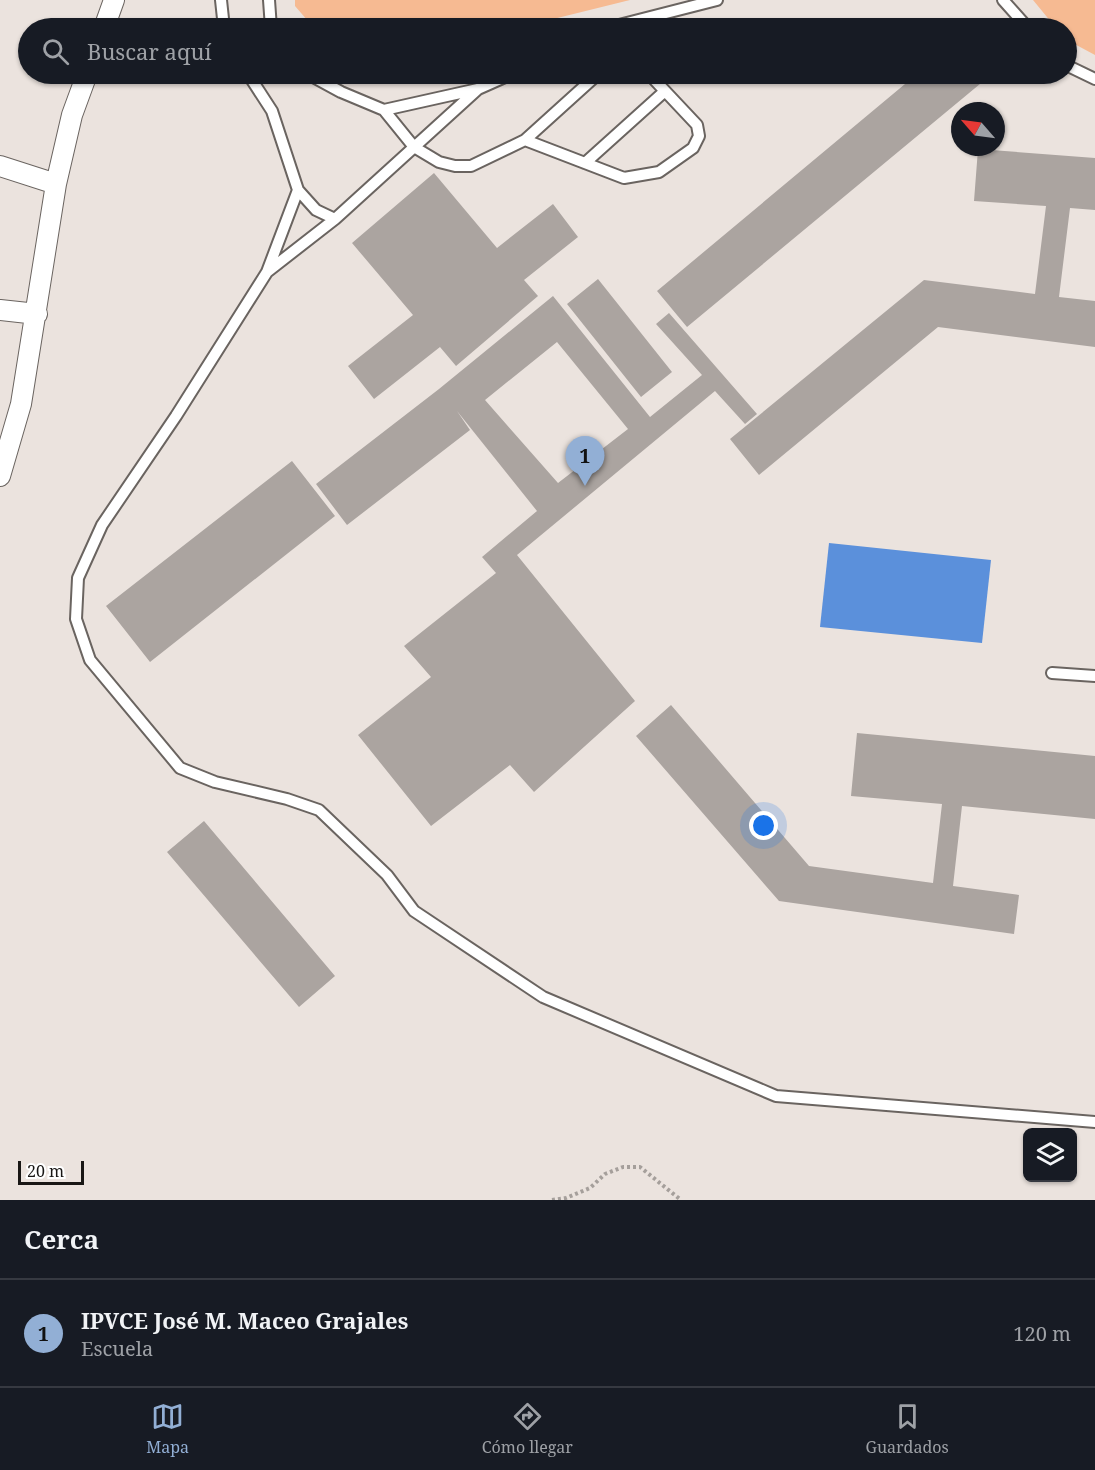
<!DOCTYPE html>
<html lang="es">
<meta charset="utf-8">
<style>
body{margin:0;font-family:"Noto Serif",serif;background:#242831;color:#f1f3f6}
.controls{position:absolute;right:18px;bottom:18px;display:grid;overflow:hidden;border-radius:9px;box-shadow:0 2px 4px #0004}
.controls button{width:54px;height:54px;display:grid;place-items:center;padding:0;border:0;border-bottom:2px solid #363941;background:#171b24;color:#f1f3f6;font:30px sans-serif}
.compass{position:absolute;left:951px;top:102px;width:54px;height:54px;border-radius:50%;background:#171b24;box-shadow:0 2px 4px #0004;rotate:298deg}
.scale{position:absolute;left:18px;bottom:15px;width:66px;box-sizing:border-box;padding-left:6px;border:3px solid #191715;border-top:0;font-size:16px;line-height:21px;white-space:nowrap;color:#191715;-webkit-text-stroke:4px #fff;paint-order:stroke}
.you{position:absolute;left:764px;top:826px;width:21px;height:21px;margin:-15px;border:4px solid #fff;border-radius:50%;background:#1a73e8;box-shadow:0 0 0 9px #1a73e833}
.badge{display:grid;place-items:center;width:39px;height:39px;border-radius:50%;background:#92afd5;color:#111;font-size:20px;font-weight:700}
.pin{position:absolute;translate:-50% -50px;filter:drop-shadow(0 2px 3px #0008)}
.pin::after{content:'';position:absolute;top:32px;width:21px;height:18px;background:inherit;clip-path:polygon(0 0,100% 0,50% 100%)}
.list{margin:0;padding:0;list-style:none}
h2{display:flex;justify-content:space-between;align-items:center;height:78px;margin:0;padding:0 24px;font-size:26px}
h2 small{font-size:20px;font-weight:400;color:#9ea1a6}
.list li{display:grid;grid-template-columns:39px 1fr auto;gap:18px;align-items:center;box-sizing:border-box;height:108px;padding:0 24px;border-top:2px solid #363941}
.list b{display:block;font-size:22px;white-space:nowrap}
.list p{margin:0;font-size:20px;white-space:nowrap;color:#9ea1a6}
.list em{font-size:20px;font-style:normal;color:#9ea1a6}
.icon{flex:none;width:33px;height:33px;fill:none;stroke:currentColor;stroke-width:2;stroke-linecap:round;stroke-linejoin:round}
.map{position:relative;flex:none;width:1095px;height:1200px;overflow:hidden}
.search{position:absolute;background:#171b24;box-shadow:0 2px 4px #0004;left:18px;right:18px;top:18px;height:66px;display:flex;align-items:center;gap:15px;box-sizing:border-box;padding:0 21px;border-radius:33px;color:#9ea1a6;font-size:22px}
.sheet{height:186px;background:#171b24}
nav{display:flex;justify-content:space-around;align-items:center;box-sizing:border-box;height:84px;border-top:2px solid #363941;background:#171b24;font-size:16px;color:#9ea1a6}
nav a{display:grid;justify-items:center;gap:3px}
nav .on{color:#92afd5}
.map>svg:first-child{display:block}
.green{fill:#f6ba92}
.water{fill:#5b90db}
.building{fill:#aba4a0;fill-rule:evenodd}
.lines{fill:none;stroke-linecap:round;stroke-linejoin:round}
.service-casing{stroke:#6a6460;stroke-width:14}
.minor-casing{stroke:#6a6460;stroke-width:22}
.path{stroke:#a59f9b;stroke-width:4;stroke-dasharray:3 3;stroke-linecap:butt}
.service{stroke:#fff;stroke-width:10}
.minor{stroke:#fff;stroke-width:20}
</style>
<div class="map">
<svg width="1095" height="1200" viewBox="0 0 1095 1200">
<rect width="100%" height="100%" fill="#ebe3de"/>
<path class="green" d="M295 0H630L517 28H314L295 6Z
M1033 0H1095V55L1067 40 1066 28H1056Z"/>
<path class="water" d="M829 543 991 560 982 643 820 627Z"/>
<path class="building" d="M917 74H992L687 327 657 291Z
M978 149 1095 158V210L1070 208 1059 297 1095 301V347L938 327 759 475 730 439 924 280 1035 294 1046 206 974 201Z
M434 173 497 248 553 204 578 237 524 280 538 296 456 366 440 347 374 399 348 366 413 315 352 243Z
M598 279 672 372 641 397 567 304Z
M553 296 650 417 702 375 656 324 669 313 757 414 745 424 715 391 517 555 635 701 534 792 510 765 431 826 358 735 431 677 404 646 496 573 482 557 537 511 457 411 470 430 347 525 316 484 439 389ZM557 342 628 429 558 483 485 400Z
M292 461 335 516 150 662 106 606Z
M671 705 809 866 933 883 942 804 851 796 857 733 1095 756V819L962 806 953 886 1019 895 1014 934 779 901 636 736Z
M204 821 335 976 299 1007 167 852Z"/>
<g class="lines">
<defs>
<path id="service" d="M221 0 224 28
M269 0 271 28
M1003 0 1028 28
M611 28 619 25 717 0
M1066 65 1095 79
M248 74 272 111 298 190 316 210 335 219 478 89
M308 74 341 92 384 110 414 147 439 162 455 166H471L525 140 624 178 659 172 693 148 699 136 697 125 649 74
M384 110 478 89 512 74
M525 140 598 74
M585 163 665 91
M298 190 267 272 176 416 102 525 78 578 76 619 90 660 180 768 215 782 287 799 319 810 387 875 414 911 543 997 776 1096 1095 1122
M267 272 335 219
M1052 673 1095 676"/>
<path id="minor" d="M104 28 114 0
M0 166 56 184
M0 310 37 314
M0 476 21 404 56 184 72 115 87 74"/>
</defs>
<use href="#service" class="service-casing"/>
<use href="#minor" class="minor-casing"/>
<path class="path" d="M552 1200 566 1198 590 1188 605 1174 623 1167H640L681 1200"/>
<use href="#service" class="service"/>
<use href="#minor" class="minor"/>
</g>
</svg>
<div class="controls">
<button><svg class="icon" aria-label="layers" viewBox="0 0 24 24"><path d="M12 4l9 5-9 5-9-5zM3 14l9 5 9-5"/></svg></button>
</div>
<svg class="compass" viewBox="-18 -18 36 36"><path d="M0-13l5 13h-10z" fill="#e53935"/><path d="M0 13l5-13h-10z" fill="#9ea1a6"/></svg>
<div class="scale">20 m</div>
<div class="you"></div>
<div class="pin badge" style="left:585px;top:486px">1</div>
<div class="search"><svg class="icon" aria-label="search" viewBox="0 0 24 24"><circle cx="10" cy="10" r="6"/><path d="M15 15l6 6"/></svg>Buscar aquí</div>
</div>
<section class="sheet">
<h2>Cerca<small></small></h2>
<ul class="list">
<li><span class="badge">1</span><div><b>IPVCE José M. Maceo Grajales</b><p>Escuela</p></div><em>120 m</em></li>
</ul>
</section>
<nav>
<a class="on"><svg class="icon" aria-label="map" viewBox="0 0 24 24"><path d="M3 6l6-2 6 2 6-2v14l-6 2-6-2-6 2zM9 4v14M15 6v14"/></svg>Mapa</a>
<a><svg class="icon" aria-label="directions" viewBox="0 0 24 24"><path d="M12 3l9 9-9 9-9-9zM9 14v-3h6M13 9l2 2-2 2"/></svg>Cómo llegar</a>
<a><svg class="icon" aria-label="saved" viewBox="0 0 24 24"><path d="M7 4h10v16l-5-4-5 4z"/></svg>Guardados</a>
</nav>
